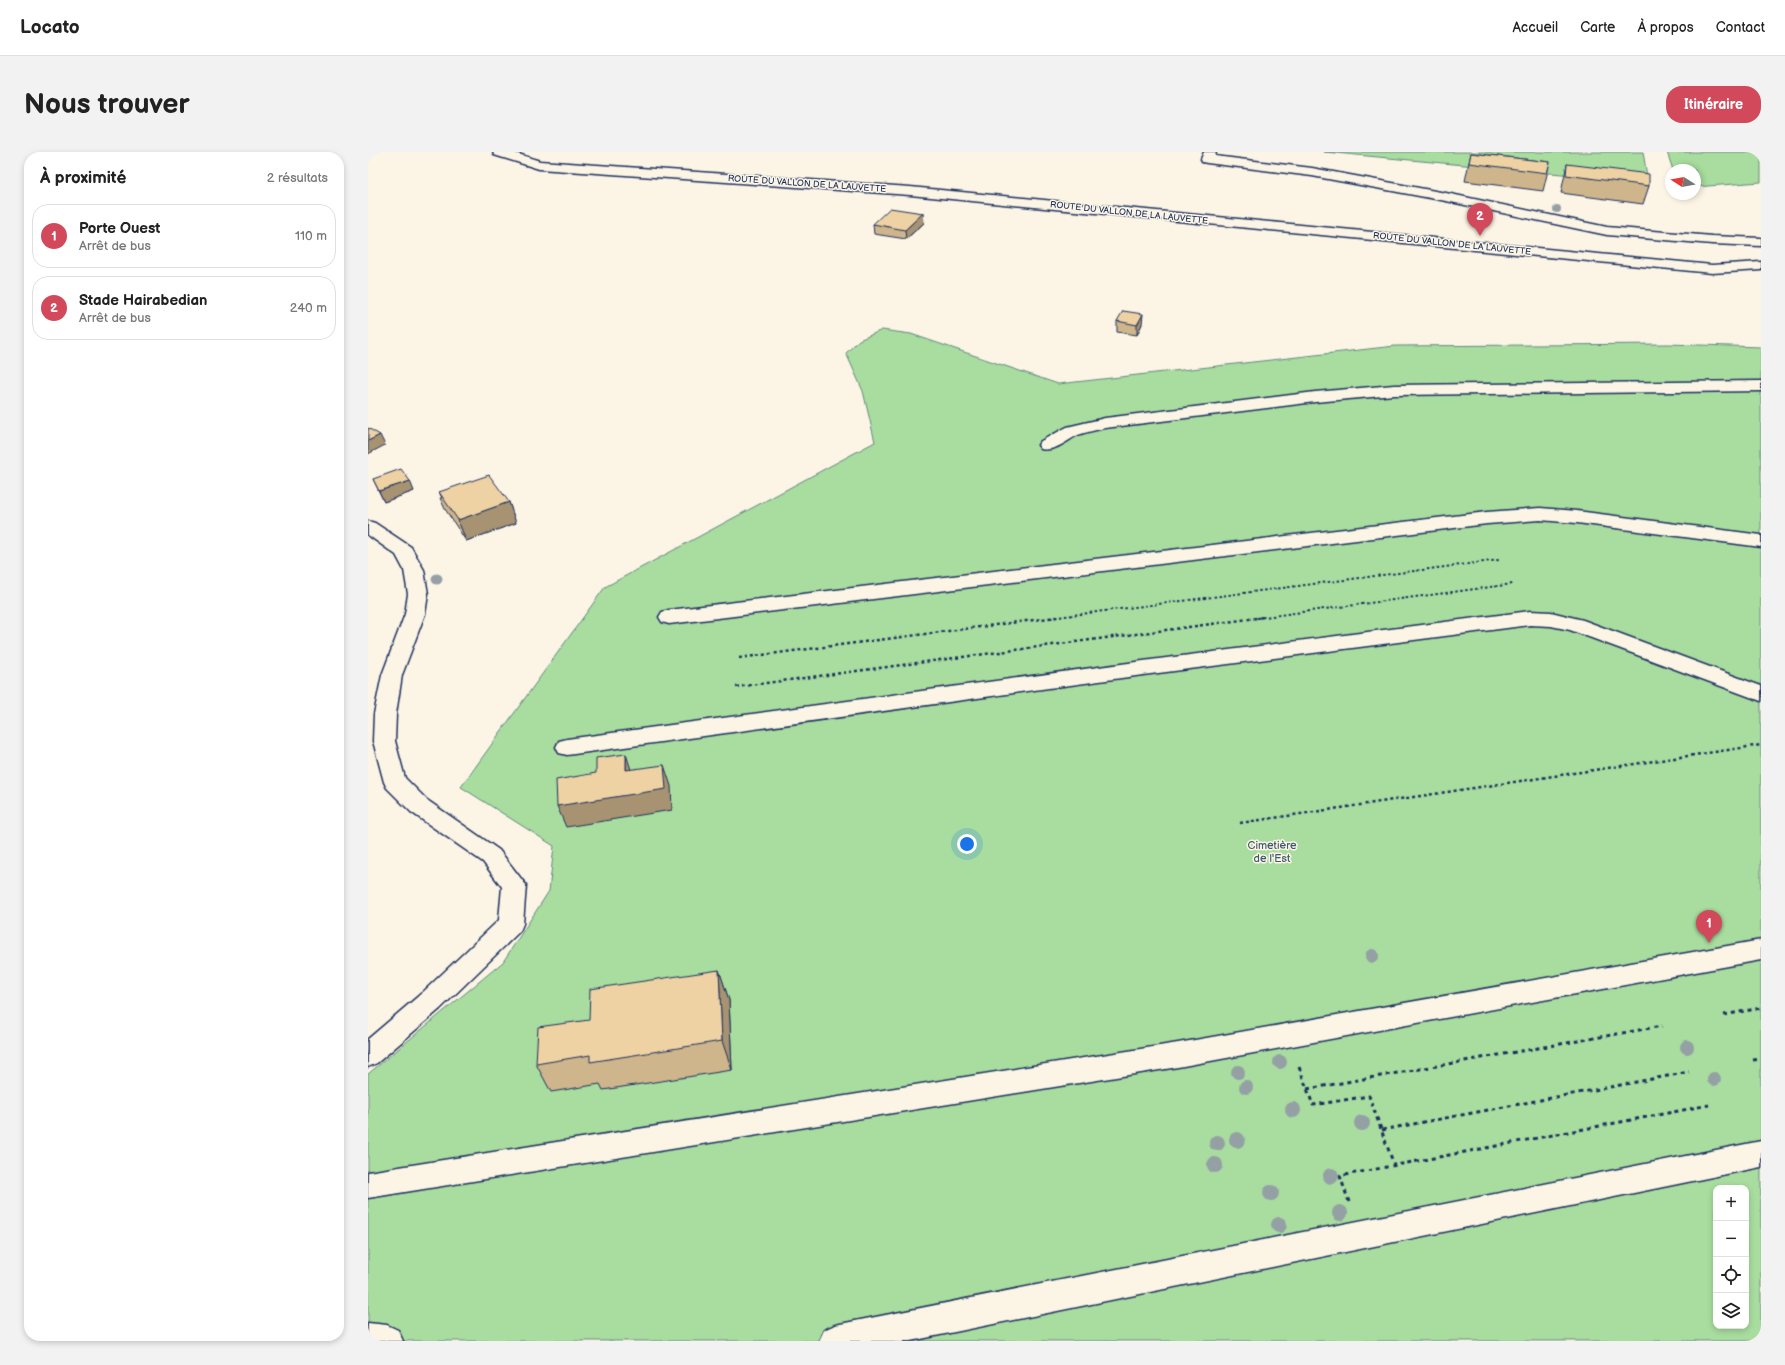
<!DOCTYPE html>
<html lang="fr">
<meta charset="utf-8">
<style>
body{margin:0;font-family:"Balsamiq Sans",sans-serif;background:#f2f2f2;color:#222}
.controls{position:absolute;right:12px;bottom:12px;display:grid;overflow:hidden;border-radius:8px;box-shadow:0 2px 6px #0003}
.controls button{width:36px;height:36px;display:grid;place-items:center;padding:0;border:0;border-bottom:1px solid #e0e0e0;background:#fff;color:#222;font:20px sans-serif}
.compass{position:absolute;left:1297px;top:12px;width:36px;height:36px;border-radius:50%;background:#fff;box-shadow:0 2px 6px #0003;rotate:281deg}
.you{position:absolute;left:599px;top:692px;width:14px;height:14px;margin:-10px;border:3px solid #fff;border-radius:50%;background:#1a73e8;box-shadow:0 0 0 6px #1a73e833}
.badge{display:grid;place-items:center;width:26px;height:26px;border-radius:50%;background:#d1495b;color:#fff;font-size:13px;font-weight:700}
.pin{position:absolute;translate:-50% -33px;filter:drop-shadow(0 1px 2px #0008)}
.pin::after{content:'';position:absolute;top:21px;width:14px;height:12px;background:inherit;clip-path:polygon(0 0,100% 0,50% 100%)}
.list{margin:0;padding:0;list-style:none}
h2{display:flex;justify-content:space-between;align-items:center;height:52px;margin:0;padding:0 16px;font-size:17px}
h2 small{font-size:13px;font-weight:400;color:#767676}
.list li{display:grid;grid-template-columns:26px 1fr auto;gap:12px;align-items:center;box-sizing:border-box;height:64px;margin:0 8px 8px;padding:0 8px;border:1px solid #e0e0e0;border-radius:16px}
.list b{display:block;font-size:15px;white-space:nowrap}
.list p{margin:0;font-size:13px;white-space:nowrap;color:#767676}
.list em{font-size:13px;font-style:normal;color:#767676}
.icon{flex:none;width:22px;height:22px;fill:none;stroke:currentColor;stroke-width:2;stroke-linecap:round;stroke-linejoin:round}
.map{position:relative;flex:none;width:1393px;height:1189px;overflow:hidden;border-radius:16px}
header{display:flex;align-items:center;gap:24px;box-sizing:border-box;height:56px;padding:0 20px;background:#fff;border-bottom:1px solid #e0e0e0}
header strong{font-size:19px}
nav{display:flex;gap:22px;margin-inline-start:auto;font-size:14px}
.intro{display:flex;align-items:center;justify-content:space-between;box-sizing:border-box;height:96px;padding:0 24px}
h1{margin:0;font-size:28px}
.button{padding:10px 18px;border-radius:16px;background:#d1495b;color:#fff;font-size:14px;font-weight:700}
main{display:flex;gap:24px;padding:0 24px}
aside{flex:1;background:#fff;border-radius:16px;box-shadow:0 2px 6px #0003}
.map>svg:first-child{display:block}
.green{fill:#a8dd9f;stroke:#62867e;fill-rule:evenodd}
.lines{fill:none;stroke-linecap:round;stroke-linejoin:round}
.minor-casing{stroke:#1b2f5e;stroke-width:3}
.path-far2{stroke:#1b2f5e;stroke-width:2;stroke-dasharray:2.5 2.5;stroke-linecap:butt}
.path-far1{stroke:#1b2f5e;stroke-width:2.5;stroke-dasharray:3 3;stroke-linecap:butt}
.path{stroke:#1b2f5e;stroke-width:3;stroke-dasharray:4 4;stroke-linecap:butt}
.minor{fill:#fcf5e5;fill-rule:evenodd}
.tree{fill:#94a0a4}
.wall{fill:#ceb58c;stroke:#1b2f5e}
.shaded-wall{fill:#a79372;stroke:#1b2f5e}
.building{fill:#efd2a3;stroke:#1b2f5e}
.labels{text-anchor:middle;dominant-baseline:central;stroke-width:3;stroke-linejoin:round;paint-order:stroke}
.far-street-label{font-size:9px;fill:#1b2f5e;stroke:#fcf5e5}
.park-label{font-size:11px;fill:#3e5a6e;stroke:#fcf5e5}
</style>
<header>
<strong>Locato</strong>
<nav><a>Accueil</a><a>Carte</a><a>À propos</a><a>Contact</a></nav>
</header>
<div class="intro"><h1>Nous trouver</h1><a class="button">Itinéraire</a></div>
<main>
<aside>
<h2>À proximité<small>2 résultats</small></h2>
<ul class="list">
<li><span class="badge">1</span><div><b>Porte Ouest</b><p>Arrêt de bus</p></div><em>110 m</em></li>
<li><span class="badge">2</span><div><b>Stade Hairabedian</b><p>Arrêt de bus</p></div><em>240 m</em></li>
</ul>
</aside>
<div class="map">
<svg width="1393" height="1189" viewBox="0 0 1393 1189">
<rect width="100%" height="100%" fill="#fcf5e5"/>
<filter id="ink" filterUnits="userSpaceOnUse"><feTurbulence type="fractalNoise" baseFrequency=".025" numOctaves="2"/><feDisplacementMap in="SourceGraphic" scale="8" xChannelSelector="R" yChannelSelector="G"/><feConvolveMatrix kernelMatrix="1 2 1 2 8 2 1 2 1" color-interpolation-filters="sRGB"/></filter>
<g filter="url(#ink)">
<path class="green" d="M956 0H1275L1280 30Z
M1299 0H1393V30L1327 35V18H1305Z
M514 178 543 182 690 232 1027 194 1301 192 1393 195V1189H0V922L135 810 181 739 186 694 93 635 237 435 507 290 495 239 478 201 491 188ZM1348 1036H1378V1174H1348Z"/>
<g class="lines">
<defs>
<path id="minor" d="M125 0H144L172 9 542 35 1344 113 1393 110V118L1344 121 542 43 171 17 126 3Z
M836 0H848L847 4 944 16 1078 41 1239 75 1344 84 1393 86V94L1344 92 1239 83 1078 49 944 24 839 11 834 10 833 7Z
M1393 229V239L1026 243 947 250 737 276C728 278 718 280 710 283 698 289 687 300 673 297L670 293 673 289 699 275 737 266 947 240 1026 233Z
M1172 356 1209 359 1393 383V395L1209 371 1172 368 1119 372 301 472 294 470 291 465 294 460 301 458 1119 360Z
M0 369 7 371 43 395 56 418 60 442 57 462 34 523 28 562 27 589 37 626 59 648 131 698 158 733 155 772 152 779 72 857 9 911 0 915V887L54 841 131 768 134 735 115 710 43 660 19 636 16 630 5 589 6 562 14 523 37 462 40 442 36 418 28 403 0 383Z
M1162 459 1183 460 1215 468 1393 534V549L1202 478 1183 474 1162 473 775 523 199 603 191 601 188 595 191 589 199 587 775 509Z
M1393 788V808L810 915 0 1046V1020L810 891Z
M1393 989V1015L543 1189H451L456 1178 467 1173Z
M0 1171 19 1173 30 1178 35 1189H0Z"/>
</defs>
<use href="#minor" class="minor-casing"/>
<path class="path-far2" d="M682 466 1131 408
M889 466 1145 432"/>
<path class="path-far1" d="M371 506 689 465
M368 535 896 465
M872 671 1393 593"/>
<path class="path" d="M1356 863 1393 856
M1385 908 1393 907
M931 915 945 953 1001 944 1026 1013
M939 937 1294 874
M1014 978 1321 920
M981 1050 972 1024 1341 953"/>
<use href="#minor" class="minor"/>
</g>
<g class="tree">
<circle cx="1189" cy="57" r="4"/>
<circle cx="69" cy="427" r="5.5"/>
<circle cx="1004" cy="804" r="7"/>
<circle cx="1319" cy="895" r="7"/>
<circle cx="912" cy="910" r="7"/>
<circle cx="870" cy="920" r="7"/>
<circle cx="1346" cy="927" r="7"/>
<circle cx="878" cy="935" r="7"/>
<circle cx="925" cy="958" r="8"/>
<circle cx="994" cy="971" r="8"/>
<circle cx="869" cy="988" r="8"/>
<circle cx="849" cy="991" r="8"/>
<circle cx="847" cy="1013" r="8"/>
<circle cx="963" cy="1024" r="8"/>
<circle cx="903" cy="1041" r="8"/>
<circle cx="972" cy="1061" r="8"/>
<circle cx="911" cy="1073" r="8"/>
</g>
<path class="wall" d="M1103 1 1182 10 1175 39 1097 29Z
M1199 12 1281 34 1275 52 1193 41 1195 31Z
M556 71 538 87 506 82 505 72Z
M749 169 774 172 769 183 749 180Z
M5 327 46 339 16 350Z
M71 340 141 350 148 371 98 389 77 357 72 346H74Z
M351 818 361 848 364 918 235 938 232 932 183 940 168 912 221 868Z"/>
<path class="shaded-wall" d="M555 61 556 71 538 87 537 78Z
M775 162 774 172 769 183V173Z
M12 283 17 293 0 302V289Z
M42 329 46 339 16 350 11 339Z
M141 350 148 371 98 389 90 368Z
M258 602 265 624 258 618Z
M296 613 303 634 304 658 198 675 189 654Z
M351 818 361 848 364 918 354 889Z"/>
<path class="building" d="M1103 1 1182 10 1179 21 1101 11Z
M1199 12 1281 22V34L1198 23Z
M522 56 555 61 537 78 505 72Z
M755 159 775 162 769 173 749 169Z
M0 276 12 283 0 289Z
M33 317 42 329 11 339 5 327Z
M121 323 141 350 90 368 71 340Z
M258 602V618L296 613 298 637 189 654 188 628 228 621V606Z
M351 818 354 889 222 910V903L168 912 170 875 221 868 222 837Z"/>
</g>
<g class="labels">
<g class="far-street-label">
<text transform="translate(439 32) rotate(4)">ROUTE DU VALLON DE LA LAUVETTE</text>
<text transform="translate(761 61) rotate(6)">ROUTE DU VALLON DE LA LAUVETTE</text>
<text transform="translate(1084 92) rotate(6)">ROUTE DU VALLON DE LA LAUVETTE</text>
</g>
<g class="park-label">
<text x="904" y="693">Cimetière<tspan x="904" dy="13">de l'Est</tspan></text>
</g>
</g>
</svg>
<div class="controls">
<button>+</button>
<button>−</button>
<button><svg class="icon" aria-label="locate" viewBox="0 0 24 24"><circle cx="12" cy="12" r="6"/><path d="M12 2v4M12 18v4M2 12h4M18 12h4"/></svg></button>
<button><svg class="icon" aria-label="layers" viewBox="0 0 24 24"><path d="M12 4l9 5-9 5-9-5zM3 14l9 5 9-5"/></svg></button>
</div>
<svg class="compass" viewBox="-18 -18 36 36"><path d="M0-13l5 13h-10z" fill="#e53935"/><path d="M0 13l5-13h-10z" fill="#767676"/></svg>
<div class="you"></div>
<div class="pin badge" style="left:1341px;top:791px">1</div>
<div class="pin badge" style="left:1112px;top:84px">2</div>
</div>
</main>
